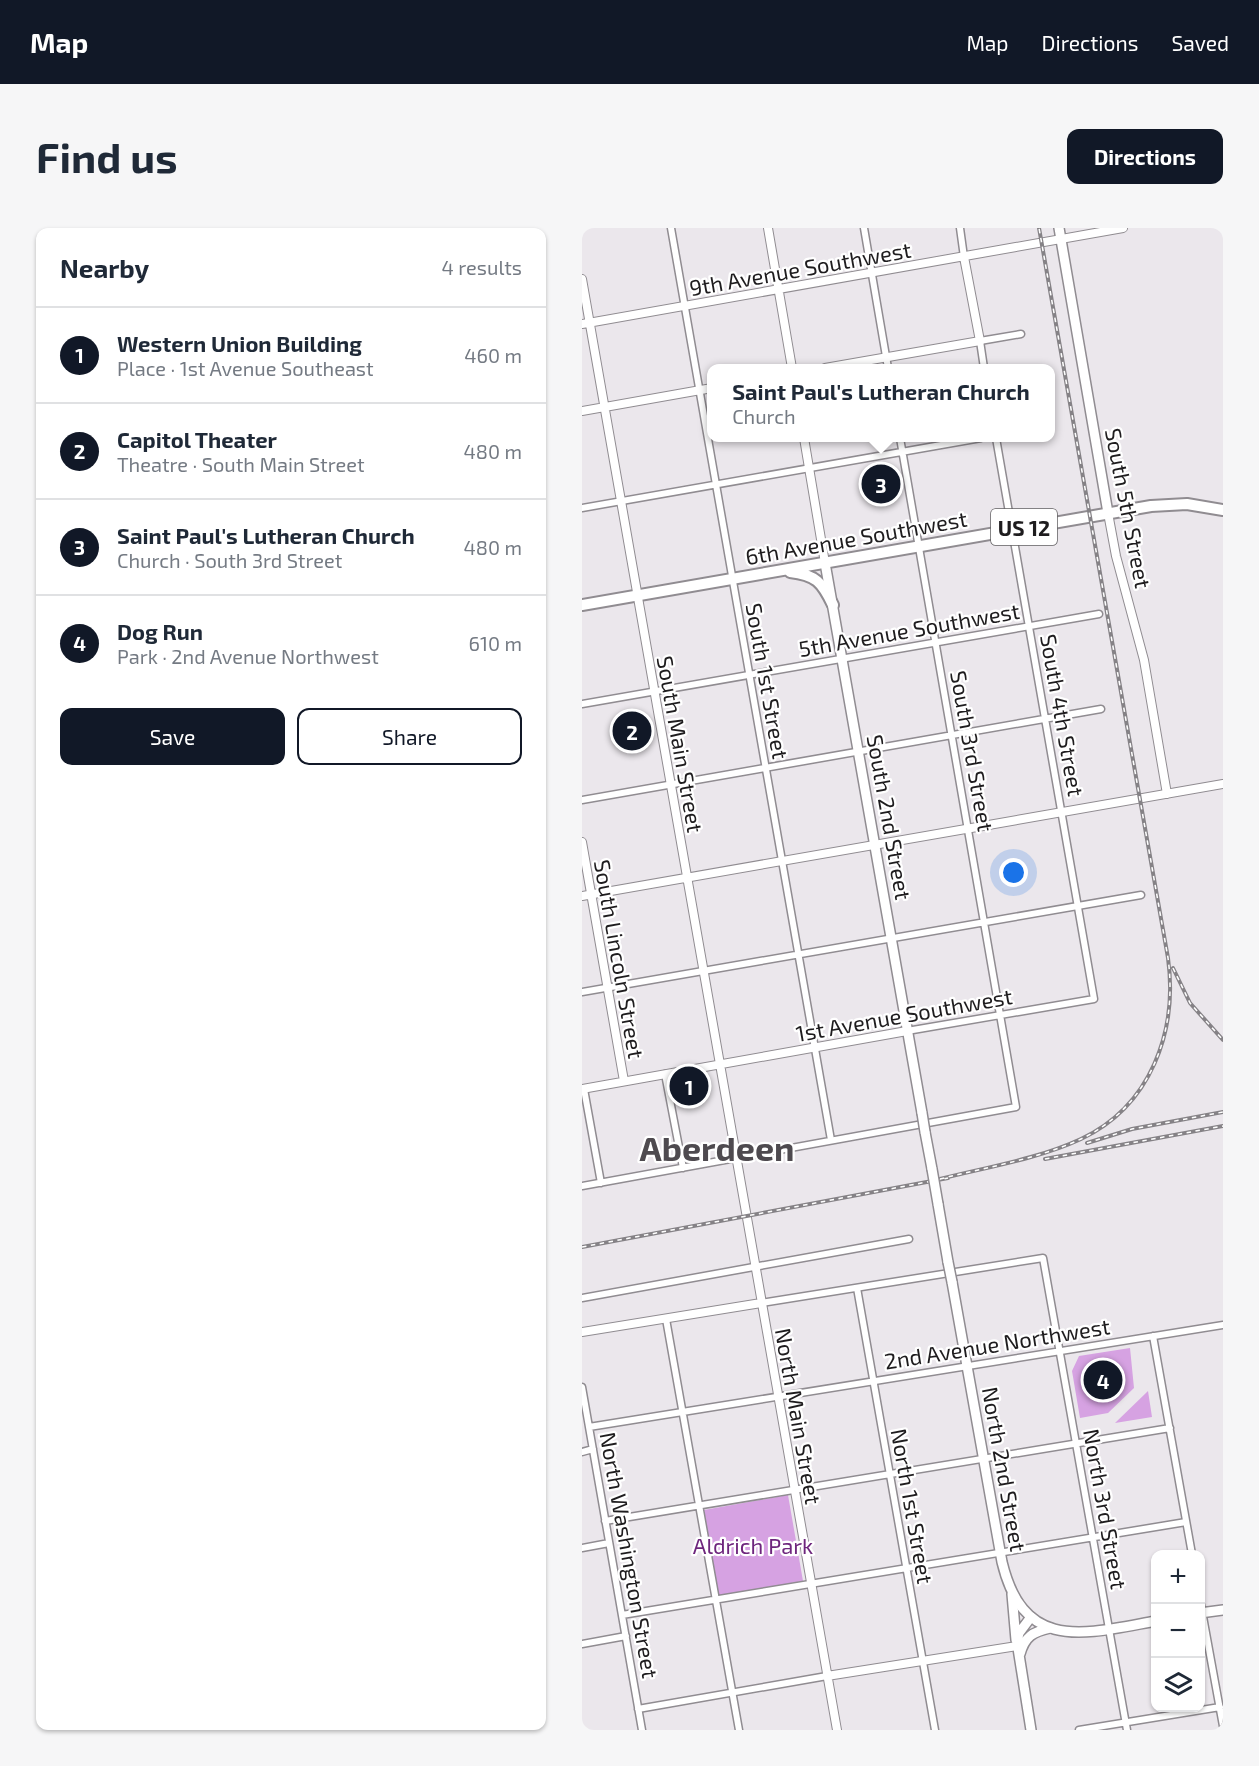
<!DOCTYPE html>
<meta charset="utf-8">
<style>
body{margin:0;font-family:"Exo 2",sans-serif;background:#f6f6f7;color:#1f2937}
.controls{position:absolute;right:18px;bottom:18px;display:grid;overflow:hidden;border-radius:12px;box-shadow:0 2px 4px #0004}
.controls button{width:54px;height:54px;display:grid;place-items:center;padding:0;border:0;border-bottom:2px solid #e0e1e3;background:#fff;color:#1f2937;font:30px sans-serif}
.you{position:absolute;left:432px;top:645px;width:21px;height:21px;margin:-15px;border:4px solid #fff;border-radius:50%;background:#1a73e8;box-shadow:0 0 0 9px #1a73e833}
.badge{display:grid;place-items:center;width:39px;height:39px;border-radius:50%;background:#111827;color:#fff;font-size:20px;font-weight:700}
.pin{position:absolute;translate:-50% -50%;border:3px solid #fff;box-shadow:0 2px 6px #0006}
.popup{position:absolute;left:125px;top:136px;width:348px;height:78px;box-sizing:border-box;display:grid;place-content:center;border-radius:12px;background:#fff;filter:drop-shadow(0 2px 4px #0005);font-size:20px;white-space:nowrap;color:#747a83}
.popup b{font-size:22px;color:#1f2937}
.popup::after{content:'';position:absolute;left:50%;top:100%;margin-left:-12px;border:12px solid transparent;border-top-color:#fff}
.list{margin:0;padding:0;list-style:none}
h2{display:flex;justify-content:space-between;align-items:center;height:78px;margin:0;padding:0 24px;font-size:26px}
h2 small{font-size:20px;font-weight:400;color:#747a83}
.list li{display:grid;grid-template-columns:39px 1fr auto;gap:18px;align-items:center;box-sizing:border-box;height:96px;padding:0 24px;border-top:2px solid #e0e1e3}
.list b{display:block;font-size:22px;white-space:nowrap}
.list p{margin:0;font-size:20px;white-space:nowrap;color:#747a83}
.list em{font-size:20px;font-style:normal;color:#747a83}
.actions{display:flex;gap:12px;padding:18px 24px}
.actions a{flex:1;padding:14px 0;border:2px solid #111827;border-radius:12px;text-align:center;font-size:21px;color:#111827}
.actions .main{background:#111827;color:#fff}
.icon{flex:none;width:33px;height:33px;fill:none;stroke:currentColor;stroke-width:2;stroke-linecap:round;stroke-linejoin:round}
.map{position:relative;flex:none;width:641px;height:1502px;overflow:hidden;border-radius:12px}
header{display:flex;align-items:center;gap:36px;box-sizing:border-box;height:84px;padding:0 30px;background:#111827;color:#fff}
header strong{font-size:28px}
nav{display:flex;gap:33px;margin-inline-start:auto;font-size:21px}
.intro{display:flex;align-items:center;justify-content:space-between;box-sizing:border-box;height:144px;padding:0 36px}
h1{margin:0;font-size:42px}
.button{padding:15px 27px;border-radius:12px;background:#111827;color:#fff;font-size:21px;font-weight:700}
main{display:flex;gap:36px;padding:0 36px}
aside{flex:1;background:#fff;border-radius:12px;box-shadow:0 2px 4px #0004}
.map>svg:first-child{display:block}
.green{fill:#d6a2e2}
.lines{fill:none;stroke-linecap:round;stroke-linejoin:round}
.minor-casing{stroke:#908c91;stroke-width:9}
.tertiary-casing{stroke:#908c91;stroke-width:10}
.secondary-casing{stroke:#908c91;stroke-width:12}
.primary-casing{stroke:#908c91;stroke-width:12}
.trunk-casing{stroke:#908c91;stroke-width:14}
.minor{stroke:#fff;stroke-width:6}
.tertiary{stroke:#fff;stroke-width:8}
.secondary{stroke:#fff;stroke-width:9}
.primary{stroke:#fff;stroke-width:9}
.trunk{stroke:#fff;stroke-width:10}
.rail-casing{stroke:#858286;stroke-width:4}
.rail{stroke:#fff;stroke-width:1.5;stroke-dasharray:4.5;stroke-linecap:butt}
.primary-bridge-casing{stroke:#908c91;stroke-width:12;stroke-linecap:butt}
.primary-bridge{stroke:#fff;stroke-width:9}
.labels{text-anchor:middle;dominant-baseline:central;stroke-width:4.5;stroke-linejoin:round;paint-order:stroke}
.shield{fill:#fff;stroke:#626062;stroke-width:1.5}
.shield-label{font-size:21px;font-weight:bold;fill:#1e1c1e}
.street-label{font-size:22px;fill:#1e1c1e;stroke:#fff}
.park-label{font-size:22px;fill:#6e267d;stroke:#fff}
.town-label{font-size:34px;font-weight:bold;fill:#4e4a4f;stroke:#fff}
</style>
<header>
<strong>Map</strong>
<nav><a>Map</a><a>Directions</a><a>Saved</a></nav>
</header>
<div class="intro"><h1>Find us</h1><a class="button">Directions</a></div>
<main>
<aside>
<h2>Nearby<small>4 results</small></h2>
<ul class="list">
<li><span class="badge">1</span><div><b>Western Union Building</b><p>Place · 1st Avenue Southeast</p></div><em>460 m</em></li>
<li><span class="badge">2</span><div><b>Capitol Theater</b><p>Theatre · South Main Street</p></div><em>480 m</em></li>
<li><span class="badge">3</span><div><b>Saint Paul's Lutheran Church</b><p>Church · South 3rd Street</p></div><em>480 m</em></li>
<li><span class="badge">4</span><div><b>Dog Run</b><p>Park · 2nd Avenue Northwest</p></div><em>610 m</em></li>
</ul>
<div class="actions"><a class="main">Save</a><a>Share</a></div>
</aside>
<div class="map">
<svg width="641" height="1502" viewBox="0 0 641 1502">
<rect width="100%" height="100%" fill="#ebe7ec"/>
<path class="green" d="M548 1120 552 1160 526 1185 498 1190 490 1143 497 1128Z
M566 1163 570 1189 533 1195Z
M206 1267 221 1353 136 1368 122 1282Z"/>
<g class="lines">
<defs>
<path id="minor" d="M89 0 249 912
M282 0 306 140
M378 0 382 29
M402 140 398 113 439 106
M0 280 399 210
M0 476 517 386
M0 572 519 481
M0 764 559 667
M325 803 512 771 414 210
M83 846 101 940
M2 861 19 955
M0 958 434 879 318 210
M275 1060 353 1502
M0 1070 327 1011
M179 1075 461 1030 545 1502
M84 1091 157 1502
M571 1108 610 1326
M0 1159 60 1502
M7 1199 641 1097
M0 1224 11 1221
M23 1293 588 1200
M0 1320 27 1315
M618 1372 641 1498
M40 1387 604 1294
M0 1416 44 1408
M56 1481 245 1448
M497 1502 638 1479"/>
<path id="tertiary" d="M186 0 210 140
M0 51 255 1502
M0 96 541 0
M243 140 398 113 382 29
M0 183 130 160
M222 210 243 335
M526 285 534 328 562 432 585 566
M0 614 42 853
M0 668 641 556
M0 861 325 803
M0 1104 179 1075
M245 1448 435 1418"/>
<path id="secondary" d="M477 0 526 285
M430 1366 434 1412
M449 1389 437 1405 435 1414 449 1502
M438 1426C443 1408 451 1404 468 1400"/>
<path id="primary" d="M243 335 340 885
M343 904 350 941
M356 976 366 1034
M370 1054 420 1334C442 1425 502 1406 574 1393
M618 1385 641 1382"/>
<path id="trunk" d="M208 344C234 347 240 354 251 377
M0 377 569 278 605 276 641 282"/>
</defs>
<use href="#minor" class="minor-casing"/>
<use href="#tertiary" class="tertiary-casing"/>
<use href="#secondary" class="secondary-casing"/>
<use href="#primary" class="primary-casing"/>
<use href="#trunk" class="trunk-casing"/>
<use href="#minor" class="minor"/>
<use href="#tertiary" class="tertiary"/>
<use href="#secondary" class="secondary"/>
<use href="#primary" class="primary"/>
<use href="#trunk" class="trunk"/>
<defs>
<path id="rail" d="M591 740 608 775 641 812
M505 915 550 901 641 884
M463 931 641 898
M358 951C405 939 456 931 499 911 569 878 596 803 586 730L457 0
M0 1019 366 950"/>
</defs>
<use href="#rail" class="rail-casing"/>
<use href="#rail" class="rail"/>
<defs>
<path id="primary-bridge" d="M340 885 343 904
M350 941 356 976
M366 1034 370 1054"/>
</defs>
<use href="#primary-bridge" class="primary-bridge-casing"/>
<use href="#primary-bridge" class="primary-bridge"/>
</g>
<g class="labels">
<rect class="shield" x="409" y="281" width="66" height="36" rx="4.5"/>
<g class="shield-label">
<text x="442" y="299">US 12</text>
</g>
<g class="street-label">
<text transform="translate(218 40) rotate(-10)">9th Avenue Southwest</text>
<text transform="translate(547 280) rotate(79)">South 5th Street</text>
<text transform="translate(274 309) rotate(-10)">6th Avenue Southwest</text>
<text transform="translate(327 401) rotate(-10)">5th Avenue Southwest</text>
<text transform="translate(186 453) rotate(80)">South 1st Street</text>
<text transform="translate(481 487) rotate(80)">South 4th Street</text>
<text transform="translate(99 516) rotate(80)">South Main Street</text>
<text transform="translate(391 523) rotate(80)">South 3rd Street</text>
<text transform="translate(308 589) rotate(80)">South 2nd Street</text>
<text transform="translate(38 731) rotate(80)">South Lincoln Street</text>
<text transform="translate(322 786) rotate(-10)">1st Avenue Southwest</text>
<text transform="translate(415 1115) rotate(-9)">2nd Avenue Northwest</text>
<text transform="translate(217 1188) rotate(80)">North Main Street</text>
<text transform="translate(423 1241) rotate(80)">North 2nd Street</text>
<text transform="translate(331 1278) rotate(80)">North 1st Street</text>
<text transform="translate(524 1281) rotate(80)">North 3rd Street</text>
<text transform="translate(48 1327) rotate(80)">North Washington Street</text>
</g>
<g class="park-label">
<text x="171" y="1317">Aldrich Park</text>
</g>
<g class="town-label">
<text x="135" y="919">Aberdeen</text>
</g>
</g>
</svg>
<div class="controls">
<button>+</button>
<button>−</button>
<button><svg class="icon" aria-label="layers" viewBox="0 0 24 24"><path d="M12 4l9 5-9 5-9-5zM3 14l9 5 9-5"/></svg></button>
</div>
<div class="you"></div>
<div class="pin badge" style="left:107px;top:858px">1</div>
<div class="pin badge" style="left:50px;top:503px">2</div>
<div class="pin badge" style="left:299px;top:256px">3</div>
<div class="popup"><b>Saint Paul's Lutheran Church</b>Church</div>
<div class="pin badge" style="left:521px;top:1152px">4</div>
</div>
</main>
